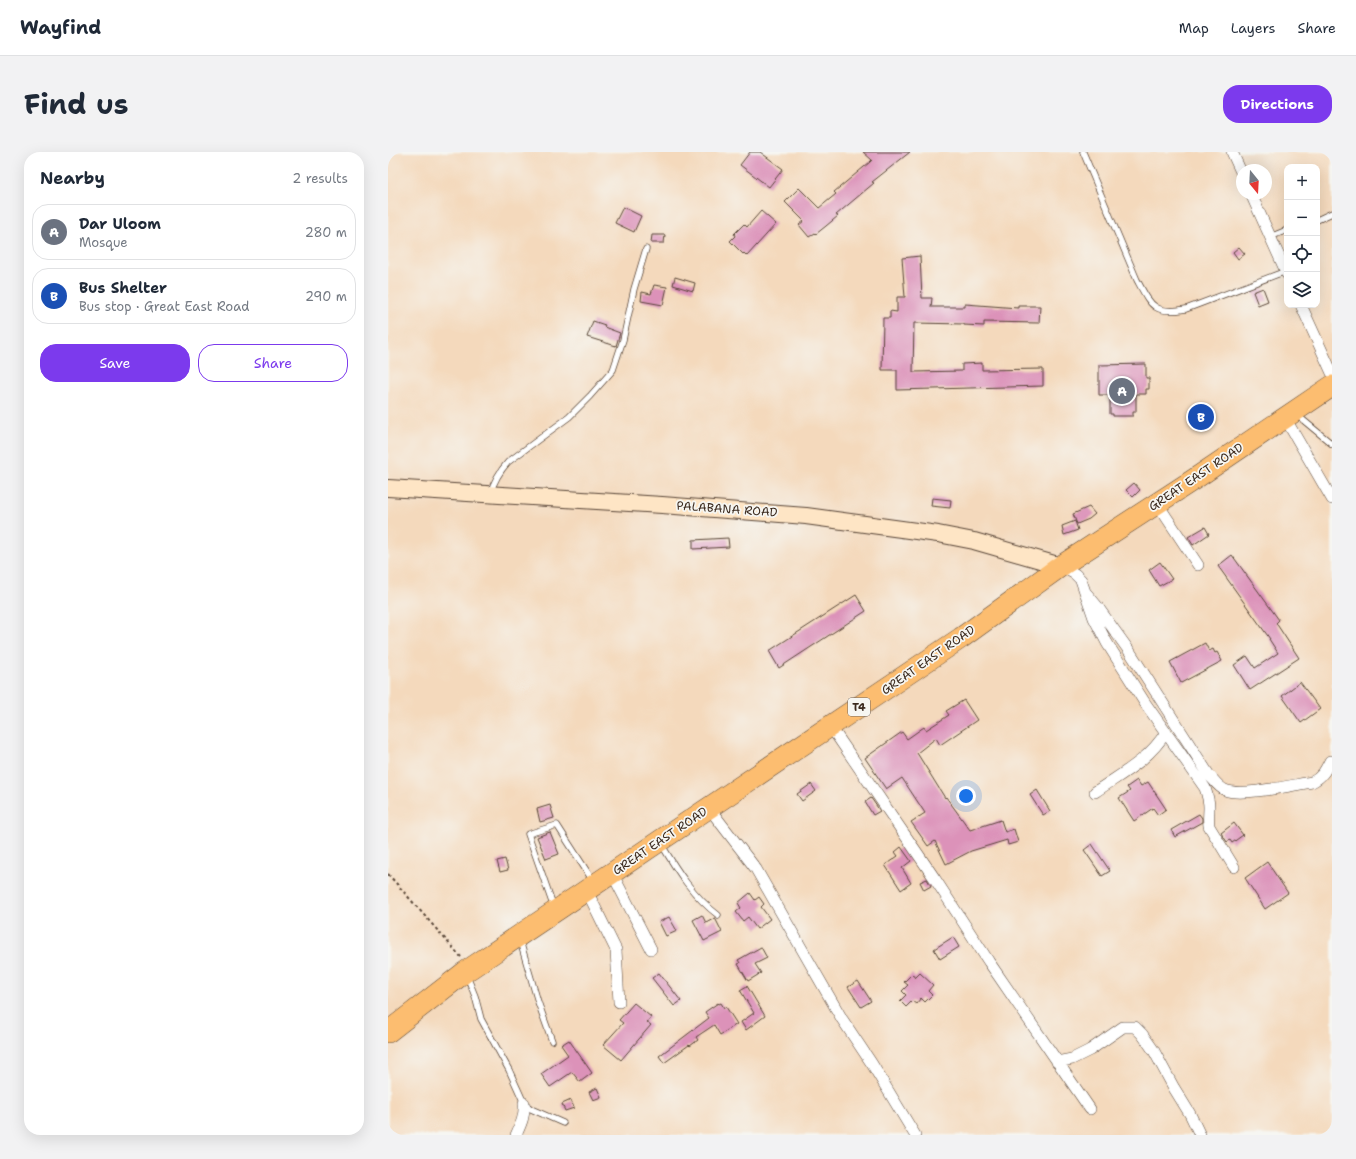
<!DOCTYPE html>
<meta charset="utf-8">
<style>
body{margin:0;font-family:"Shantell Sans",sans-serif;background:#f2f2f3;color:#1f2937}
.controls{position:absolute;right:12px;top:12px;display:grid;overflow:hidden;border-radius:8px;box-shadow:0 4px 16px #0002}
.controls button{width:36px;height:36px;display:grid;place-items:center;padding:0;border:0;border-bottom:1px solid #e0e1e3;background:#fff;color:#1f2937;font:20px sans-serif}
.compass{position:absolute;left:848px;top:12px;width:36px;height:36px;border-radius:50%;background:#fff;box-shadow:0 4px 16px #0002;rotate:162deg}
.you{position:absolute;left:578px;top:644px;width:14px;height:14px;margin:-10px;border:3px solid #fff;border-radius:50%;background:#1a73e8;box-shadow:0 0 0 6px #1a73e833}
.badge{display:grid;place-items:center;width:26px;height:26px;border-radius:50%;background:#7c3aed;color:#fff;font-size:13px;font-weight:700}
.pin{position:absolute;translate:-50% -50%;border:2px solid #fff;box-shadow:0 1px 4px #0006}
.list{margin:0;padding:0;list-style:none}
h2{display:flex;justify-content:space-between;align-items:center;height:52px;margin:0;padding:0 16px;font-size:17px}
h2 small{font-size:13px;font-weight:400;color:#747a83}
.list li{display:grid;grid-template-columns:26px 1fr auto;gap:12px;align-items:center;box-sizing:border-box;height:56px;margin:0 8px 8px;padding:0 8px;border:1px solid #e0e1e3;border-radius:16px}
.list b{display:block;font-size:15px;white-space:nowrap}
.list p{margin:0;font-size:13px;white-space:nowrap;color:#747a83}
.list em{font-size:13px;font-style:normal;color:#747a83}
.actions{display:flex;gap:8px;padding:12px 16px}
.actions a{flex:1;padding:9px 0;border:1px solid #7c3aed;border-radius:16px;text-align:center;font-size:14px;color:#7c3aed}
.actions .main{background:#7c3aed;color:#fff}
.icon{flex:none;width:22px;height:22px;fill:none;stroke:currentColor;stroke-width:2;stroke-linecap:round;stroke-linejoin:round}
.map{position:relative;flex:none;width:944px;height:983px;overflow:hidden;border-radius:16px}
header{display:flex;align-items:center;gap:24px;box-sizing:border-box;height:56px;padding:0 20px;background:#fff;border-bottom:1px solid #e0e1e3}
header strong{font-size:19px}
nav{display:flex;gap:22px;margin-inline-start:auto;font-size:14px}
.intro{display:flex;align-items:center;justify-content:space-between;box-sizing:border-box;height:96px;padding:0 24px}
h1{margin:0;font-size:28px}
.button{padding:10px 18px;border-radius:16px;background:#7c3aed;color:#fff;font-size:14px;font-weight:700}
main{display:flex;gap:24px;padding:0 24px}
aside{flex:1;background:#fff;border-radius:16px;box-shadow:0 4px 16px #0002}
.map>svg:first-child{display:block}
.building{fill:#dc92b9}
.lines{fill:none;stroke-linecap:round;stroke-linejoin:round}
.lane-casing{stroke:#574436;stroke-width:7}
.street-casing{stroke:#574436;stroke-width:12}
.secondary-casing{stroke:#574436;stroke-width:18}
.highway-casing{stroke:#574436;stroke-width:22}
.path{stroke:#574436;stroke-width:2;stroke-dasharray:3 3;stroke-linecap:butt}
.lane{stroke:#fff;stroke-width:5.5}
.street{stroke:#fff;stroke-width:11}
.secondary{stroke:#fee5c5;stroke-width:16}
.highway{stroke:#fcbd6f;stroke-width:21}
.labels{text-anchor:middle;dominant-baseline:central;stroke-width:3.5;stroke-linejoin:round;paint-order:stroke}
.shield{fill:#f6f6f2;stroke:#73675e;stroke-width:1}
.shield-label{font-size:11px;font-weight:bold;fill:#3b2a1e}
.street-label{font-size:12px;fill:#3b2a1e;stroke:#f6f6f2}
</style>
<header>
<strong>Wayfind</strong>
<nav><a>Map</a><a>Layers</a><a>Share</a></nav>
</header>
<div class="intro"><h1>Find us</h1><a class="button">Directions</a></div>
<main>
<aside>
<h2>Nearby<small>2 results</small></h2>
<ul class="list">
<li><span class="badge" style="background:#6b7280">A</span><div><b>Dar Uloom</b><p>Mosque</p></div><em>280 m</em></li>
<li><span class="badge" style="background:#1a4fb4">B</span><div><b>Bus Shelter</b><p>Bus stop · Great East Road</p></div><em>290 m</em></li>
</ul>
<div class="actions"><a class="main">Save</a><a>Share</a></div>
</aside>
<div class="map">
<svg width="944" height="983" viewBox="0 0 944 983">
<rect width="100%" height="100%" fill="#f6f6f2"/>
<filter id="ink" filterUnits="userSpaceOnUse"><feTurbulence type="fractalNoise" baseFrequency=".025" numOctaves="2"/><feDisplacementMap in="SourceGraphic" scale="8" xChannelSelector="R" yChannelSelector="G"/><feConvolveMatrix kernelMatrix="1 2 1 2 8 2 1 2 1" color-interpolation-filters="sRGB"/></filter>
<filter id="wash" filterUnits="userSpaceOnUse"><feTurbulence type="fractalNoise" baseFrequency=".012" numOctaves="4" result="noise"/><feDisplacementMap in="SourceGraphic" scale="16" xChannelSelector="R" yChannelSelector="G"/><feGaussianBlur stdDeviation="0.9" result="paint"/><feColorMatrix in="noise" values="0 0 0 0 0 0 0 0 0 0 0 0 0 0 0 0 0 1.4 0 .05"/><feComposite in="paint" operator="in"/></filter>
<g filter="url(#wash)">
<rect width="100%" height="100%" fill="#f4d9bc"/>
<g id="blocks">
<path class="building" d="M362 0H372L395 17 381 35 352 13Z
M475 0H522L484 30 486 31 448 63 450 64 438 74 428 82 427 81 421 85 411 73 416 69 397 50 411 36 431 56 448 42 446 40 482 10 484 8Z
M235 55 253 64 246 80 227 71Z
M373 59 388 72 359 104 356 101 355 102 342 89 347 84 346 82 356 72 359 75Z
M264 83H277L276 91H263Z
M851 95 857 102 850 107 845 100Z
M532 104 534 146H544L543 155H577V152L630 156V154H652L651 171 596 170V174L576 173V172L526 171 525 220 574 219V212L594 211V218L655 217V234L509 238V218H494L495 166H502V159L509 160V145H517L514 106Z
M287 125 307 131 305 139 285 133Z
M266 133 279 135 275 153 253 149 254 140 263 142Z
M875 136 880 149 870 153 865 140Z
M205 169 217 173 216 175 232 181 228 194 199 185Z
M758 212V226H761V237H758V242H748V260H745V264H725V262H722V243H711V213Z
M746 331 752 338 745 345 738 338Z
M544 346 563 348 562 356 543 354Z
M701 355 707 362 701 367 689 372 685 362Z
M687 369 690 378 676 383 674 374Z
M817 375 821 382 805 393 800 385Z
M340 386 341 395 305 397V388Z
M844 403 891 468 888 471 911 506 862 538 846 513 859 504 867 516 890 501 881 487H882L830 414Z
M772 410 784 427 771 434 761 418Z
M468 443 478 459 391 516 381 499Z
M817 491 821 499 825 497 827 501 829 500 834 509 793 531 782 510Z
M912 530 932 557 913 571 894 544Z
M576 548 589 568 552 593 548 586 529 601 557 646 558 645 582 678 613 668 617 680 626 677 630 690 620 693 619 688 583 699 558 712 547 689 540 694 523 670 537 661 514 626 498 637 477 606 514 580 519 587 536 575 538 578 561 563 558 559Z
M749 628 753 634 760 630 778 657 770 663 765 656 746 669 731 646 742 639 739 635Z
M423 632 428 639 414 649 409 642Z
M649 638 662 659 655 663 642 643Z
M483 646 492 659 485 663 477 650Z
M162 653 166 666 152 670 149 657Z
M811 662 814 666V670L787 685 783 678Z
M846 671 855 683 844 691 842 688 839 690 833 681Z
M162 680 171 702 158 707 149 685Z
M704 692 722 719 714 724 696 698Z
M513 695 523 709 514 716 523 731 513 738 497 713 510 704 507 700Z
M117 707 120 718 112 720 109 709Z
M879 710 900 741 877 757 857 726Z
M539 727 543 734 536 738 532 730Z
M362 741 367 748 371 745 376 752 373 755 382 767 369 777 360 765 355 769 348 760 353 756 350 751Z
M314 763 318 771 327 766 334 780 316 789 305 768Z
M281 765 289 779 278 784 271 770Z
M565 785 571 795 552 807 546 797Z
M373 795 379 806 367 812 373 821 360 829 350 812 352 811 350 808Z
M271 821 293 849 286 854 264 826Z
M532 821 545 833 540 839 544 843 537 850 533 846 528 852 524 849 518 855 512 849 518 843 514 839 520 833 516 830 524 822 527 826Z
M470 829 483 849 473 855 460 835Z
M359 834 377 864 358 878 353 870 366 861 352 838Z
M246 851 263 865 259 870 263 873 233 908 215 893 235 871 231 868Z
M330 851 331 852 333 851 336 856 338 855 349 872 332 883 326 873 308 885 310 888 302 894 301 893 276 911 271 904 321 866 317 860Z
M181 888 204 921 192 930 184 920 162 935 153 922 180 903 173 893Z
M209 936 213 945 205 948 201 940Z
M183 948 186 956 177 959 174 952Z"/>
</g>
</g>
<g filter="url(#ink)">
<use href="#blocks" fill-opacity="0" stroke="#574436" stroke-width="1"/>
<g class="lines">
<defs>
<path id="lane" d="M695 0 749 128C763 154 766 163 798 157L898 119
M929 68 944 61
M882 85 899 78
M909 263 944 292
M102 342C106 329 111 320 120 310L181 265 202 244 225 218 235 188 246 137 258 97
M274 693C289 719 306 745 330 763
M166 756 140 682 169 673 205 729
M132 789 150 850 164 889
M79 824 87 844 93 867 121 918 136 951 143 957 175 971"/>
<path id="street" d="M844 0 854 22
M863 42 899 122
M913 153 944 221
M897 266 944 347
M769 351 810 413
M673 414 687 422 693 428 706 466 719 491 757 551 817 636C819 642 821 648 821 655 821 662 820 667 821 674L846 715
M699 442 709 454 742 500 821 623C826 628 830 635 837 638 853 645 904 633 924 630 934 625 937 619 942 609
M443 575 547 727 601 810 702 957
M707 640C733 622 761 608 778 580
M321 656 368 717 454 867 484 912 527 983
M224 721 263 797
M199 739 228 798 231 850
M669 910 684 907 702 898 735 875H747L754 882 766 899 786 936 802 962 812 983
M128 983C133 972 137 964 136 951"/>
<path id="secondary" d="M0 336 274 353 418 364 550 382 586 389 673 414"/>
<path id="highway" d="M0 880 77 820 573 486 673 414 805 328 944 234"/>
</defs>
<use href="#lane" class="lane-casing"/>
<use href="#street" class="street-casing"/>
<use href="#secondary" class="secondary-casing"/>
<use href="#highway" class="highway-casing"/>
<path class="path" d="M0 722 73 805"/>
<use href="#lane" class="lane"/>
<use href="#street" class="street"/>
<use href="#secondary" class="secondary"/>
<use href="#highway" class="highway"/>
</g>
</g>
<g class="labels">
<rect class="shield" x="460" y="546" width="22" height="18" rx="3"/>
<g class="shield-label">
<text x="471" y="555">T4</text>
</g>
<g class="street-label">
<text transform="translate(808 325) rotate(-34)">GREAT EAST ROAD</text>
<text transform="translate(339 357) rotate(4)">PALABANA ROAD</text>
<text transform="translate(540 508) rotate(-35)">GREAT EAST ROAD</text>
<text transform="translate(272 689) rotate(-34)">GREAT EAST ROAD</text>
</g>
</g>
</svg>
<div class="controls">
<button>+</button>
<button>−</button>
<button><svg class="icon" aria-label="locate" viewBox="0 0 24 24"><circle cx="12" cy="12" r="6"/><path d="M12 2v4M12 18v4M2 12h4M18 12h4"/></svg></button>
<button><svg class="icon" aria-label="layers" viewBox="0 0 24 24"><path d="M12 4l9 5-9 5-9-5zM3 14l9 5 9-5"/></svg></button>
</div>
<svg class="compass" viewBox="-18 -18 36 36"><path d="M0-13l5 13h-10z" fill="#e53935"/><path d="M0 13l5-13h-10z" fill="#747a83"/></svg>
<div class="you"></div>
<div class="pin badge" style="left:734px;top:239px;background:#6b7280">A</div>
<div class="pin badge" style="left:813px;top:265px;background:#1a4fb4">B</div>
</div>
</main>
